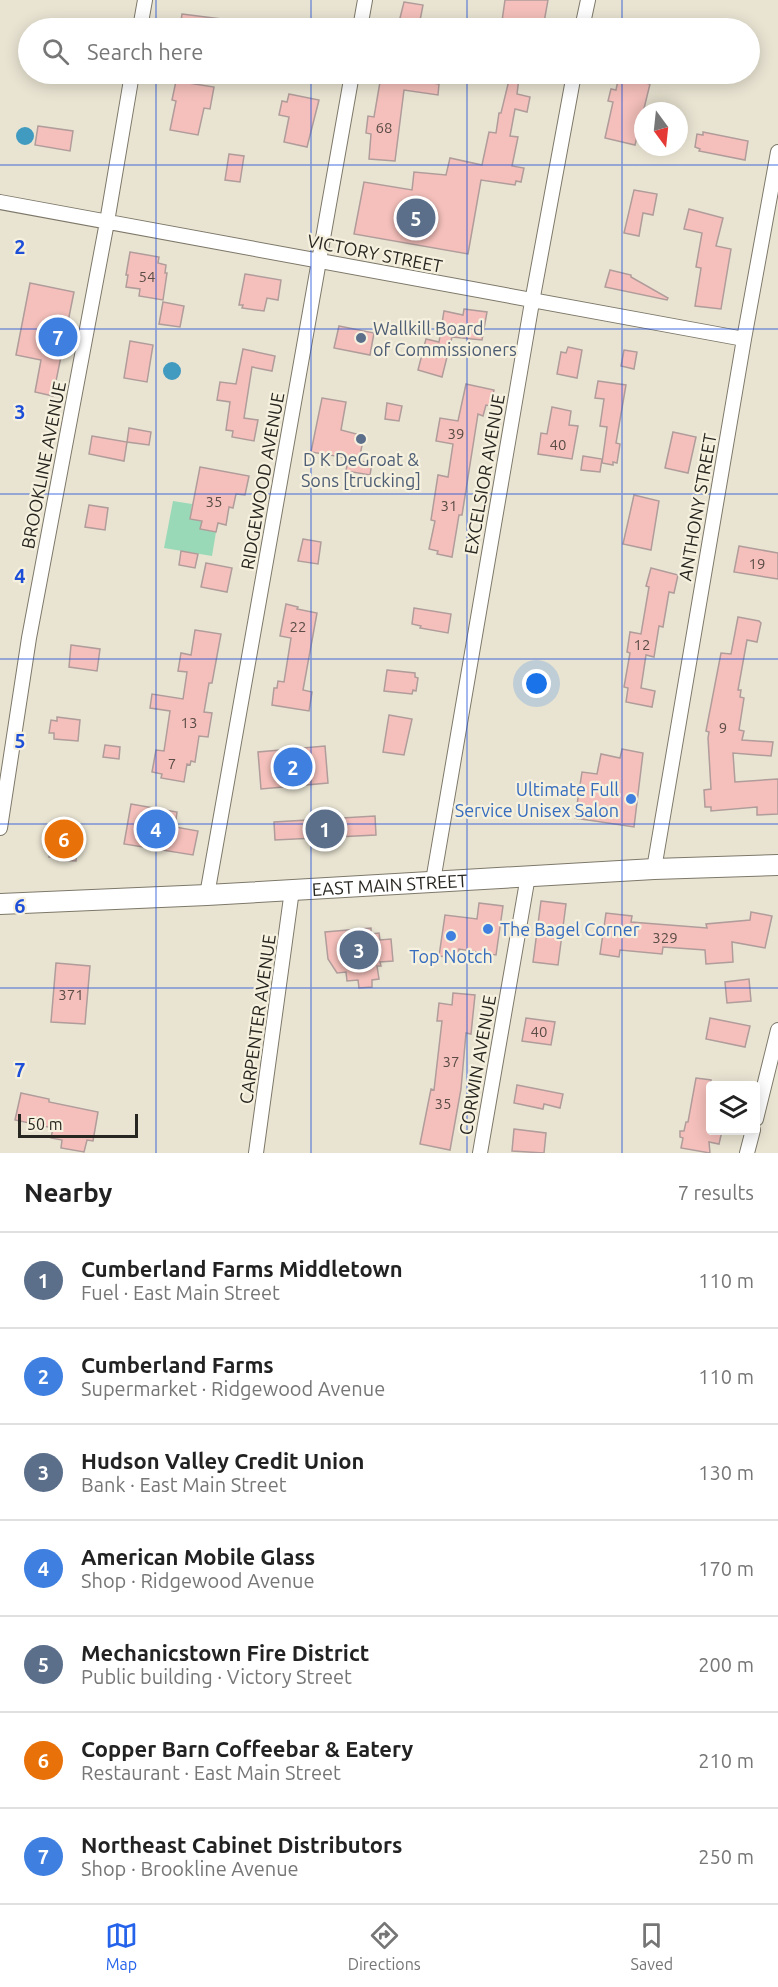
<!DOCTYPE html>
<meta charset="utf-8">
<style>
body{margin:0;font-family:Ubuntu,sans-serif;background:#f6f6f6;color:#222}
.controls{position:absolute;right:18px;bottom:18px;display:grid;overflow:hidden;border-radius:6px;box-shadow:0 3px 15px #0003}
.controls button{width:54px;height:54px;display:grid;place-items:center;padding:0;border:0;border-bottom:2px solid #e0e0e0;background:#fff;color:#222;font:30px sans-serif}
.compass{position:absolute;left:634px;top:102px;width:54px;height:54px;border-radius:50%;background:#fff;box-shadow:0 3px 15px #0003;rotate:165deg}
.scale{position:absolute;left:18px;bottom:15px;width:120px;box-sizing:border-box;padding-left:6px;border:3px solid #282620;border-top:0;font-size:16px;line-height:21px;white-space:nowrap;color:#282620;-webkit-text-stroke:4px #f6f1df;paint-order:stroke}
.you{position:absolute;left:537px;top:684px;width:21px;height:21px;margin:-15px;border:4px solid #fff;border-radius:50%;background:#1a73e8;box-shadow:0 0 0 9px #1a73e833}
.badge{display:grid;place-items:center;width:39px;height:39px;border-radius:50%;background:#2563eb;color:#fff;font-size:20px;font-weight:700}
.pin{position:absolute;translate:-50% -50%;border:3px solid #fff;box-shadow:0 2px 6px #0006}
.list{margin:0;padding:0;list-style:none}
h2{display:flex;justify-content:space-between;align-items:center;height:78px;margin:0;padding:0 24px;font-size:26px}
h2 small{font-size:20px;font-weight:400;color:#767676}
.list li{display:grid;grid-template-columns:39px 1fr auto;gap:18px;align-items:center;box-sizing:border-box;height:96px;padding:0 24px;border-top:2px solid #e0e0e0}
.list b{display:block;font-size:22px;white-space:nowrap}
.list p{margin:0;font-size:20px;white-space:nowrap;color:#767676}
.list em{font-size:20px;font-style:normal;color:#767676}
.icon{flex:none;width:33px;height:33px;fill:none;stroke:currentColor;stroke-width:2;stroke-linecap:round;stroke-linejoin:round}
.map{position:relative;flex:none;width:778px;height:1153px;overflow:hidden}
.search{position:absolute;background:#fff;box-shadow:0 3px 15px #0003;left:18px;right:18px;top:18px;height:66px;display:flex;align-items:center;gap:15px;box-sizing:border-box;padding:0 21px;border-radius:33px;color:#767676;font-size:22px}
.sheet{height:750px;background:#fff}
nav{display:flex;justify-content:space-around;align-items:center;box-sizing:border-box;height:84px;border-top:2px solid #e0e0e0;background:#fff;font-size:16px;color:#767676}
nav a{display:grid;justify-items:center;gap:3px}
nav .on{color:#2563eb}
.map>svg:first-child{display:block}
.green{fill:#99d9b7}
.water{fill:#419ac0}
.building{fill:#f5c0bb;stroke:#b09c9a;stroke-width:1.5}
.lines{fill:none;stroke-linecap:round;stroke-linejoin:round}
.minor-casing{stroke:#7d7869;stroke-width:16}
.secondary-casing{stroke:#7d7869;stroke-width:22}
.minor{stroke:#fff;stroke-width:14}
.secondary{stroke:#fff;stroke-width:20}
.grid{fill:none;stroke:#1d4ed8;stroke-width:1.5;stroke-opacity:0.55}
.service-dot{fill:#5c6f8a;stroke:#f6f1df;stroke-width:2}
.shop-dot{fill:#3f7fe0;stroke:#f6f1df;stroke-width:2}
.labels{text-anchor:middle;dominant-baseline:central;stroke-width:4.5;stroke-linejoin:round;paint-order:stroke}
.number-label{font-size:15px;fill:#5b4c47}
.street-label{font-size:18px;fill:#282620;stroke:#f6f1df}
.service-label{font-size:18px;fill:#4e5e75;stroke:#f6f1df;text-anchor:start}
.shop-label{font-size:18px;fill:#366cbe;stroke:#f6f1df;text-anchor:end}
.grid-label{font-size:20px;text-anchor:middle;font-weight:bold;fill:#1d4ed8;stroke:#f6f1df;stroke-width:4.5;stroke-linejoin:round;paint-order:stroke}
</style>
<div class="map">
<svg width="778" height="1153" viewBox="0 0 778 1153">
<rect width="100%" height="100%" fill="#e9e4d2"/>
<path class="green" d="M173 501 192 504 190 519 202 521 201 529 216 532 212 556 164 548Z"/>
<path class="water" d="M16 136a9 9 0 1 1 18 0a9 9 0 1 1-18 0Z
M163 371a9 9 0 1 1 18 0a9 9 0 1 1-18 0Z"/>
<path class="building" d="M505 0H548L543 28H501Z
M404 2 423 5 419 26 399 22Z
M182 14 229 20 228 28H180Z
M386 74H407L406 79 439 84 438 95 404 90 395 161 369 159 371 134 366 133 368 116 374 117 381 76 385 77Z
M510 76 519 78 517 94 530 97 527 112 515 109 510 136 518 137 512 166 524 168 521 182 516 181 515 185 481 180 468 254 354 234 364 182 412 190 414 172 446 175 450 158 482 165 489 132 496 133 499 113H501Z
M618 80 630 82V80L650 84 635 145 605 138 613 102 608 101 611 89 616 90Z
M176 81 214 87 210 109 204 108 198 135 170 130 176 101 172 100Z
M289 94 319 100 307 147 284 142 289 117 279 115 282 101 287 102Z
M38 126 73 131 70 151 35 145Z
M703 132 748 141 745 160 699 151 700 149 695 147 697 134 703 135Z
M229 154 244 156 240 182 225 180Z
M634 190 657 194 653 215 643 213 639 236 624 233Z
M689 209 723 218 716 246 731 249 721 309 695 306 701 268 696 267 702 233 684 229Z
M130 252 159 257 158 263 166 265 165 273H167L163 300 139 296 140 289 126 287 128 275H126Z
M610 270 631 275V277L668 298 667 300 605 287Z
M245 274 281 280 278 300 267 298 264 311 242 308 243 305H239Z
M30 283 74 292 53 396 35 392 41 360 16 355Z
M163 302 184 306 180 327 159 324Z
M464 309 487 312 482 340 452 337 442 377 418 370 426 339 439 342 444 311 463 315Z
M339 326 374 333 370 355 334 348Z
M130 341 153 345 147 382 124 378Z
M568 347 582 350 577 378 557 374 561 352 566 353Z
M243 349 275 356 272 371 252 367 244 418 258 420 254 441 232 437 233 431 226 430 230 402 217 400 220 382 236 384Z
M624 350 637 352 634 369 621 366Z
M598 381 626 385 616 443 620 444 617 463 613 462V465L602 463 607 427 600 426 604 399 595 398Z
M466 384 494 390 491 406 486 405 483 416 478 414 462 515H459L452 557 437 554 438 551 429 549 435 521 431 520 438 475 448 477 453 444 436 441 440 418 458 421Z
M322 398 346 402 341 430 364 436 359 460 311 452Z
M387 403 402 406 399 421 385 419Z
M552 407 571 411 569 425 578 426 572 459 538 454 541 433 547 434Z
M129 428 151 432 149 445 127 442Z
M673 432 696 437 688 473 665 468Z
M92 436 127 442 124 461 89 454Z
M583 456 602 459 600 472 581 470Z
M348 459 372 463 370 475 346 471Z
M200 467 249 476 245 495 236 494 233 508 229 507 226 525 218 523 216 532 200 529 202 521 190 519Z
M634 495 659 501 651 550 623 544Z
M89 505 108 508 105 530 85 527Z
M303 539 321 542 318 564 298 561Z
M739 546 778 553V579L734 572Z
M181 551 198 554 195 568 179 565Z
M206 563 232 568 227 592 201 587Z
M651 568 678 575 674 593 669 592 663 627 659 626 654 657 646 655 641 688 655 691 652 707 626 702 628 688 624 687 630 653 627 652 630 632 641 634 649 587 646 586Z
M286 604 298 607 297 609 317 613 303 690 312 692 309 711 272 705 274 688H277L278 681 284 682 291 638 280 636Z
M414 608 451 614 448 633 420 628 421 626 412 624Z
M738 617 759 621 761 623 757 642 747 640 738 690H741L740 697 744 698 739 730 744 731 742 740 773 742 771 756 733 753 735 782 778 779V814L757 815V807L711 811V807H705L704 790 711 789 708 738 709 732 706 731 721 653 731 654Z
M195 630 221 634 212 683H209L204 712 212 713 208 737 199 736 195 762 191 761 190 765 187 764 184 782 161 778 162 774 152 772 156 750 164 751 170 711 150 708 152 694 183 699 187 672 178 671 181 653 191 655Z
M71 645 100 649 97 671 69 667Z
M387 670 415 673V677L418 678 416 691 413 690 412 694 384 691Z
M389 715 412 719 404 755 383 752Z
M57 717 80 720 78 741 54 739V733H49L51 720 57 721Z
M105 745 120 747 119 759 103 757Z
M325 746 328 783 261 789 258 752Z
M622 749 643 753 634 827 575 818 582 772 597 774 601 754 620 758Z
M131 804 177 812 175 827 198 831 193 855 124 844Z
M375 816 376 835 275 840 274 822Z
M51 825 78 827 76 861 58 860 59 857H49Z
M541 901 566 904 558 965 533 962Z
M479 903 503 906 496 955 459 949 458 958 439 956 445 915 477 919Z
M751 912 772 916 765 948 732 942 733 962 706 964 705 950 663 947 662 954 620 950 619 957 600 954 606 913 632 916 631 922 707 928 706 924 750 920Z
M371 928V934L379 933 380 940 391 939 393 961 380 962 381 966H377L379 979 372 980V987L359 988 358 980 347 981 346 972 337 973 328 959 325 932Z
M56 963 90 966 85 1024 51 1022Z
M749 979 751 1001 727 1003 725 982Z
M453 993 475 995 471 1034 466 1033 461 1089 450 1150 420 1144 431 1089 434 1090 442 1021H437L439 1003 452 1005Z
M526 1018 555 1022 551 1045 522 1041Z
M710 1018 750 1026 745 1047 706 1039Z
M696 1078 711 1080V1131H722L719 1144 709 1142 710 1153 681 1148 683 1138 680 1137V1131H684L686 1122H688Z
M517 1085 563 1094 560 1108 544 1104 543 1109 514 1103Z
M21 1093 49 1099V1102L98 1112 93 1141 87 1140 84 1152 61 1148 62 1140 51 1138 53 1128 15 1120Z
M514 1129 546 1133 544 1153 512 1151Z"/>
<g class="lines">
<defs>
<path id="minor" d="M140 28 145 0
M360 28 365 0
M582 28 588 0
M0 202 744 339
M0 828 29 638 107 222 132 74
M654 869 744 339 778 152
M433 881 532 302 574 74
M207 895 352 74
M756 1119 778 1030
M256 1153 292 890
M480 1153 528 876
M747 1153 753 1130"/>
<g id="secondary">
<path id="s1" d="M0 904 207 895 654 869 778 865"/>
</g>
</defs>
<use href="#minor" class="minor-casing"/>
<use href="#secondary" class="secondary-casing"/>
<use href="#minor" class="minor"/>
<use href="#secondary" class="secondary"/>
</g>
<path class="grid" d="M156 0V28M311 0V28M467 0V28M622 0V28M156 74V1153M311 74V1153M467 74V1153M622 74V1153M0 165H778M0 329H778M0 494H778M0 659H778M0 824H778M0 988H778"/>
<g class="service-dot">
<circle cx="361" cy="338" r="6"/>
<circle cx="361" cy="439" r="6"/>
</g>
<g class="shop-dot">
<circle cx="631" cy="799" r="6"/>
<circle cx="488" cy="929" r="6"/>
<circle cx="451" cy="936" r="6"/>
</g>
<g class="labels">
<g class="number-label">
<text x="384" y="127">68</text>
<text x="147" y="276">54</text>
<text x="456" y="433">39</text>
<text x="558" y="444">40</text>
<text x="214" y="501">35</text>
<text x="449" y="505">31</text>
<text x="757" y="563">19</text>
<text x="298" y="626">22</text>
<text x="642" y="644">12</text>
<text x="189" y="722">13</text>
<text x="723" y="727">9</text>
<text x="172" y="763">7</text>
<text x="665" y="937">329</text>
<text x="71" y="994">371</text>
<text x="539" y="1031">40</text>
<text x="451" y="1061">37</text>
<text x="443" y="1103">35</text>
</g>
<g class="street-label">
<text transform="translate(375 253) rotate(11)">VICTORY STREET</text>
<text transform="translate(43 465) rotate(-79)">BROOKLINE AVENUE</text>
<text transform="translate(484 474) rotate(-80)">EXCELSIOR AVENUE</text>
<text transform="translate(262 481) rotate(-80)">RIDGEWOOD AVENUE</text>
<text transform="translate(697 507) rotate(-80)">ANTHONY STREET</text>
<text stroke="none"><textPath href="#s1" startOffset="390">EAST MAIN STREET</textPath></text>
<text transform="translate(257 1019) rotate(-82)">CARPENTER AVENUE</text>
<text transform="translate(477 1065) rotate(-80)">CORWIN AVENUE</text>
</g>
<g class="service-label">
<text x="373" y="328">Wallkill Board<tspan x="373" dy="21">of Commissioners</tspan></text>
<text x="361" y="459" text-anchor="middle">D K DeGroat &amp;<tspan x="361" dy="21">Sons [trucking]</tspan></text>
</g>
<g class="shop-label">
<text x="619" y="789">Ultimate Full<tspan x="619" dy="21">Service Unisex Salon</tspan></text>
<text x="500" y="929" text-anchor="start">The Bagel Corner</text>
<text x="451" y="956" text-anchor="middle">Top Notch</text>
</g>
</g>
<g class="grid-label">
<text x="20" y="254">2</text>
<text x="20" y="419">3</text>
<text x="20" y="583">4</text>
<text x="20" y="748">5</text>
<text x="20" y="913">6</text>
<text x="20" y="1077">7</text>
</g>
</svg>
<div class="controls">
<button><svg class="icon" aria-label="layers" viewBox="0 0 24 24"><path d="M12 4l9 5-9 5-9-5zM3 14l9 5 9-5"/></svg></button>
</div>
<svg class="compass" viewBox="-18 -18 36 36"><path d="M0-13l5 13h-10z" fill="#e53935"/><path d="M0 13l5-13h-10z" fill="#767676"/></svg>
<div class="scale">50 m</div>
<div class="you"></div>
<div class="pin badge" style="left:325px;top:829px;background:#5c6f8a">1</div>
<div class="pin badge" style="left:293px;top:767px;background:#3f7fe0">2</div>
<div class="pin badge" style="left:359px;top:950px;background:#5c6f8a">3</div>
<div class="pin badge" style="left:156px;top:829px;background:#3f7fe0">4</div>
<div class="pin badge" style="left:416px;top:218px;background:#5c6f8a">5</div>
<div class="pin badge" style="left:64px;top:839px;background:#e8710a">6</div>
<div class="pin badge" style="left:58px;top:337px;background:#3f7fe0">7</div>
<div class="search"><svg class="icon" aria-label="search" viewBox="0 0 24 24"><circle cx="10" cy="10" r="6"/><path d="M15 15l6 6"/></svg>Search here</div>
</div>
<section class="sheet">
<h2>Nearby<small>7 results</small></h2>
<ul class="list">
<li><span class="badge" style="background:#5c6f8a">1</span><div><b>Cumberland Farms Middletown</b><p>Fuel · East Main Street</p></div><em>110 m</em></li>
<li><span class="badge" style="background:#3f7fe0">2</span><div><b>Cumberland Farms</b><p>Supermarket · Ridgewood Avenue</p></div><em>110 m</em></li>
<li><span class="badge" style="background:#5c6f8a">3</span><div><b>Hudson Valley Credit Union</b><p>Bank · East Main Street</p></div><em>130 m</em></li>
<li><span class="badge" style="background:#3f7fe0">4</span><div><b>American Mobile Glass</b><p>Shop · Ridgewood Avenue</p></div><em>170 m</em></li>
<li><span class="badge" style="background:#5c6f8a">5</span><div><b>Mechanicstown Fire District</b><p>Public building · Victory Street</p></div><em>200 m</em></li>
<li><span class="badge" style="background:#e8710a">6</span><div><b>Copper Barn Coffeebar &amp; Eatery</b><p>Restaurant · East Main Street</p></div><em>210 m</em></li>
<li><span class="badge" style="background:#3f7fe0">7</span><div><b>Northeast Cabinet Distributors</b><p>Shop · Brookline Avenue</p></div><em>250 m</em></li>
</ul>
</section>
<nav>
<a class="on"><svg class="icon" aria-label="map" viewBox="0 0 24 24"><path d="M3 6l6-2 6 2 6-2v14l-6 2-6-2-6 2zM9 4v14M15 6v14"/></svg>Map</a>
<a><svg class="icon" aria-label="directions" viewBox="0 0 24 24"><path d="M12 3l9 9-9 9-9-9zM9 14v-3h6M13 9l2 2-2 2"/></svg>Directions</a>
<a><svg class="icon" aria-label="saved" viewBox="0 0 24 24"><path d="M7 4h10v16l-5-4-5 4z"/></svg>Saved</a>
</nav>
